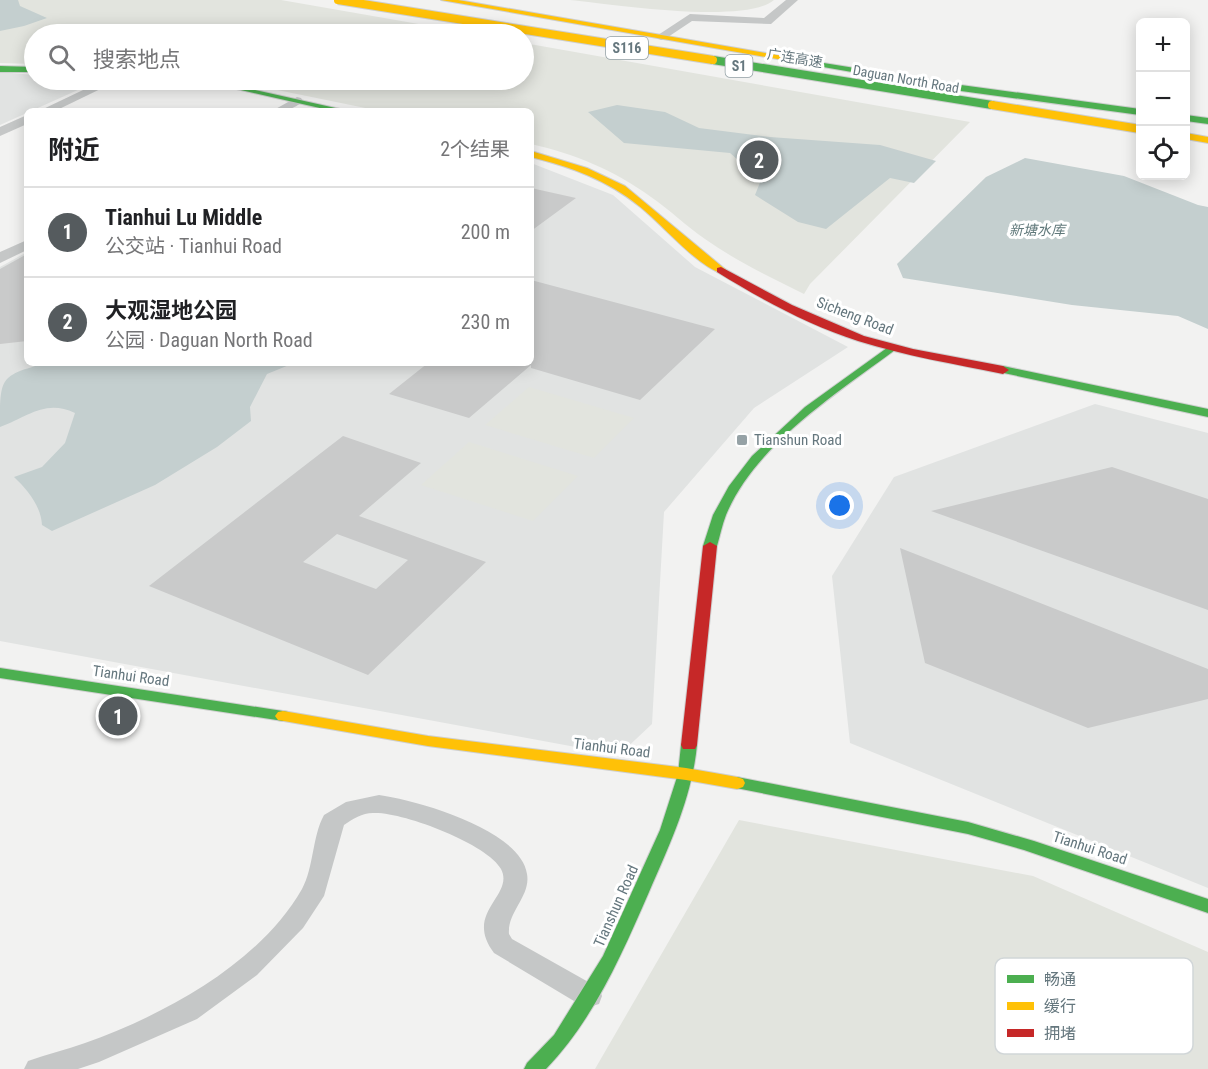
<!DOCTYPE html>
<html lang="zh">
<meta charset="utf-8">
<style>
body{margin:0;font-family:"Roboto Condensed","Noto Sans SC",sans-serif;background:#f2f2f2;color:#202124}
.controls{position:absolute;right:18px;top:18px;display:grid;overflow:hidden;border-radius:9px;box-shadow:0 3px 15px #0003}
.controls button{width:54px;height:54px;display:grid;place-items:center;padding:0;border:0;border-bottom:2px solid #e0e0e0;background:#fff;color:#202124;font:30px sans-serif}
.you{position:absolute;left:840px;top:506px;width:21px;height:21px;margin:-15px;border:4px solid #fff;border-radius:50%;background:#1a73e8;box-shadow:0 0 0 9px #1a73e833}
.badge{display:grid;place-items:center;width:39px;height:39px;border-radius:50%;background:#555b5e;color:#fff;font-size:20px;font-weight:700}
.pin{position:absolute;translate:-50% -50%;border:3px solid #fff;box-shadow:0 2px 6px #0006}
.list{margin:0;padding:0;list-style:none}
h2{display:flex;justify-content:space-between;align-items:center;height:78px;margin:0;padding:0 24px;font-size:26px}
h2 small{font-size:20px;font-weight:400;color:#757577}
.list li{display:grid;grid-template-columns:39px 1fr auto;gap:18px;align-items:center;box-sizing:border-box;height:90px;padding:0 24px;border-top:2px solid #e0e0e0}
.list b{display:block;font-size:22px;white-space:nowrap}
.list p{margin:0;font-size:20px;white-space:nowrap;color:#757577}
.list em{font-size:20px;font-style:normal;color:#757577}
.icon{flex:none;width:33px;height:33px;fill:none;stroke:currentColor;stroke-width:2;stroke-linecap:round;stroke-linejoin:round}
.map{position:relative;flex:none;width:1208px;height:1069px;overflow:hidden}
.search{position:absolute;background:#fff;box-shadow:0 3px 15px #0003;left:24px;top:24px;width:510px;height:66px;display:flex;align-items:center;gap:15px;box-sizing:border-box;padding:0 21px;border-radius:33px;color:#757577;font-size:22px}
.panel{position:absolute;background:#fff;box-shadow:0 3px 15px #0003;left:24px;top:108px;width:510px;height:258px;border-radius:9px}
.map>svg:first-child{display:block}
.built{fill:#e1e3e2}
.green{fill:#e2e4de}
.water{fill:#c4cfcf}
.building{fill:#c9caca;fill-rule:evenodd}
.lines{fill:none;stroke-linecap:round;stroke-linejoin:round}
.fast-casing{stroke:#cecfcf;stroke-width:2}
.slow-casing{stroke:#cecfcf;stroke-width:2}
.jam-casing{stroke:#cecfcf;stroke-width:2}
.street{fill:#c5c7c7;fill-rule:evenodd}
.fast{fill:#4caf50;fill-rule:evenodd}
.slow{fill:#ffc107;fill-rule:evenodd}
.jam{fill:#c62828;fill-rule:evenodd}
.fast-bridge-casing{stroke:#cecfcf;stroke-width:10;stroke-linecap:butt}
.slow-bridge-casing{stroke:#cecfcf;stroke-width:10;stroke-linecap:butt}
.fast-bridge{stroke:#4caf50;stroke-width:8}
.slow-bridge{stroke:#ffc107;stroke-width:8}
.poi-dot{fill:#96a2a6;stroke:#fff;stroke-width:2}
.labels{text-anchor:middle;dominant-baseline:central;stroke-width:6;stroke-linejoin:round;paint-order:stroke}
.shield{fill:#fff;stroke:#93a0a5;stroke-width:1.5}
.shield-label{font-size:14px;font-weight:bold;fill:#65777e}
.far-street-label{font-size:14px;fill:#65777e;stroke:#fff}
.far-water-label{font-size:14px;font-style:italic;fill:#61797b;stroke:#fff}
.street-label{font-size:15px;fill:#65777e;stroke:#fff}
.poi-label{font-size:15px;fill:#65777e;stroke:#fff;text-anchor:start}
.key{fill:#fff;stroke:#d1d6d8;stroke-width:1.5}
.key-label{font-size:16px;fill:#65777e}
</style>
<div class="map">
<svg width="1208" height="1069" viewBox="0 0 1208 1069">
<rect width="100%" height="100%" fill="#f2f2f1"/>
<path class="built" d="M0 72 34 75V80H100L0 125Z
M531 163 613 195 695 267 848 347 754 408 664 512 652 724 619 755 0 641V267L27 252V363H531Z
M1095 404 1208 433V888L850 743 832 576 894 477Z"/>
<path class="green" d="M0 0H281L476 34H34V64L0 63Z
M570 0H774C745 25 611 4 570 0Z
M524 43 970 122 810 284 804 294C770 277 736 261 705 239 686 226 670 210 651 197 614 170 575 154 531 144V111H380L229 80H524Z
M529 387 634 418 594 458 485 425Z
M469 442 578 476 533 521 421 485Z
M739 820 1033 876 1208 952V1069H595Z"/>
<path class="water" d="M0 0H18L20 6 47 18 24 26 0 31Z
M617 105 665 112 699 128 770 137 880 145 936 161 914 183 890 178 826 229 798 222 755 195 761 180 730 153 624 143 588 112Z
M1025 158 1124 176 1198 205 1208 207V329L1178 316 1072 305 903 278 897 264 986 177Z
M46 363H294L267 374 250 407 251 421 217 447 155 485 52 531 42 525C41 506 27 489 14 477L42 467 65 443 75 413C45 399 28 417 0 427 0 376 0 376 46 363Z"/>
<path class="building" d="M531 188 576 198 531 231Z
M27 254V341L0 344V269Z
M531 280 715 329 640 400 531 368V365L469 418 389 394 428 363H531Z
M343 436 421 463 359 516 486 562 368 675 149 586ZM337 534 408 560 376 589 303 562Z
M1112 467 1208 499V610L931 511Z
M900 548 1208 669V699L1088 728 925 663Z"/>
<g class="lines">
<defs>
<path id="fast" d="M780 56 961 85 1140 109V115L961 91 783 60 779 58Z
M0 66 34 67V72H0Z
M197 80H210L349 111H333Z
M1186 115 1208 118V124L1186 121Z
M891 345 895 346V350C836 394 755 445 726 515 722 525 720 536 717 546L710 550 705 549 703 546 713 515 729 486 752 456 805 407Z
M1003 366 1208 409V417L999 372 997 370 999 368Z
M0 668 283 711 288 712 291 716 288 720 283 721 0 678Z
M689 740 695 741 697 745C692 797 670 844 649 892 622 954 594 1019 546 1069H524L527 1063 554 1035 603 956 660 830 678 774 681 745 683 741Z
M737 777 968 822 1034 841 1208 899V913L1024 850 968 834 731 787 729 783 731 779Z"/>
<path id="slow" d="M441 0H458L783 56 787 58 783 60Z
M1186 133 1208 137V143L1186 139Z
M531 151 587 168 625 186 726 270 721 273C697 266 661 223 639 206 607 180 571 167 531 157Z
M283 711 428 736 686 768 737 777 743 779 745 783 743 787 737 789 686 780 428 746 278 720 275 716 278 712Z"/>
<path id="jam" d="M721 267 792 305 864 336 913 349 1003 366 1009 370 1003 374C954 364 906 356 858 341 809 325 762 300 717 272V268Z
M710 542 717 546 697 745 695 749H683L681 745 703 546Z"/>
</defs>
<use href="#fast" class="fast-casing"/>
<use href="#slow" class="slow-casing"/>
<use href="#jam" class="jam-casing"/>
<path class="street" d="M786 0H798L771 24 692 21 665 39 661 40 655 37 690 14 764 18Z
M104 80H119L55 111H39Z
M297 97 301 98 303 101C294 110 284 111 272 111Z
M27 115V124L0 136V127Z
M27 240V250L0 263V252Z
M379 795C417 800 521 830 527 874 531 896 507 912 509 934L512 939 599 988 602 996 599 1004 589 1007 579 1004 494 953C463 912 515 896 501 869 488 844 401 811 373 813 362 813 353 819 344 825L324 896 303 928 257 975 197 1019 99 1062 78 1069H24L28 1061C47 1054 66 1050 85 1043 164 1015 259 964 302 889 314 867 312 837 324 815L346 802Z"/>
<use href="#fast" class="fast"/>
<use href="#slow" class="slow"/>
<use href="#jam" class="jam"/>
<defs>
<path id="fast-bridge" d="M713 60 992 105"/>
<path id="slow-bridge" d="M338 0 713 60
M992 105 1140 129"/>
</defs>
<use href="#fast-bridge" class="fast-bridge-casing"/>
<use href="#slow-bridge" class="slow-bridge-casing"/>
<use href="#fast-bridge" class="fast-bridge"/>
<use href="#slow-bridge" class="slow-bridge"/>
</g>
<rect class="poi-dot" x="736" y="434" width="12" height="12" rx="3"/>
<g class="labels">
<g class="shield">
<rect x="606" y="37" width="42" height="22" rx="4.5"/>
<rect x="725.5" y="55" width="27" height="22" rx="4.5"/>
</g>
<g class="shield-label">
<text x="627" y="48">S116</text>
<text x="739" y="66">S1</text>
</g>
<g class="far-street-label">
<text transform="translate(795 58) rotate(9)">广连高速</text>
<text transform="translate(906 79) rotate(10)">Daguan North Road</text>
</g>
<g class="far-water-label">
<text x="1037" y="230">新塘水库</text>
</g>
<g class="street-label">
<text transform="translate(855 316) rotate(21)">Sicheng Road</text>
<text transform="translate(131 676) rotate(8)">Tianhui Road</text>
<text transform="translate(612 748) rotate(7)">Tianhui Road</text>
<text transform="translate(1090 848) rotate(18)">Tianhui Road</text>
<text transform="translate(616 906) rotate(-66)">Tianshun Road</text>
</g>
<g class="poi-label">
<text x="754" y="440">Tianshun Road</text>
</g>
</g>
<rect x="995" y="958" width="198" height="96" rx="9" class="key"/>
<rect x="1007" y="975" width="27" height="8" fill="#4caf50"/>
<rect x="1007" y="1002" width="27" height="8" fill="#ffc107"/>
<rect x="1007" y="1029" width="27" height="8" fill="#c62828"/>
<g class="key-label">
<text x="1044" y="985">畅通</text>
<text x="1044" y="1012">缓行</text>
<text x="1044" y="1039">拥堵</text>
</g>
</svg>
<div class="controls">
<button>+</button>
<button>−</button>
<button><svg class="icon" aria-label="locate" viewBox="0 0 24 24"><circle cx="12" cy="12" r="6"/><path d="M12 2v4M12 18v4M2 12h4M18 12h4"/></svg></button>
</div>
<div class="you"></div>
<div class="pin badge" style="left:118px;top:716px">1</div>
<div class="pin badge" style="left:759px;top:160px">2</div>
<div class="search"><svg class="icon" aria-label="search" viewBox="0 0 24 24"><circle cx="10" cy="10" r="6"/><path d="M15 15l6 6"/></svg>搜索地点</div>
<section class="panel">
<h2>附近<small>2个结果</small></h2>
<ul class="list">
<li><span class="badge">1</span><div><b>Tianhui Lu Middle</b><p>公交站 · Tianhui Road</p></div><em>200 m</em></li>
<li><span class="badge">2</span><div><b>大观湿地公园</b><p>公园 · Daguan North Road</p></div><em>230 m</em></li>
</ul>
</section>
</div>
